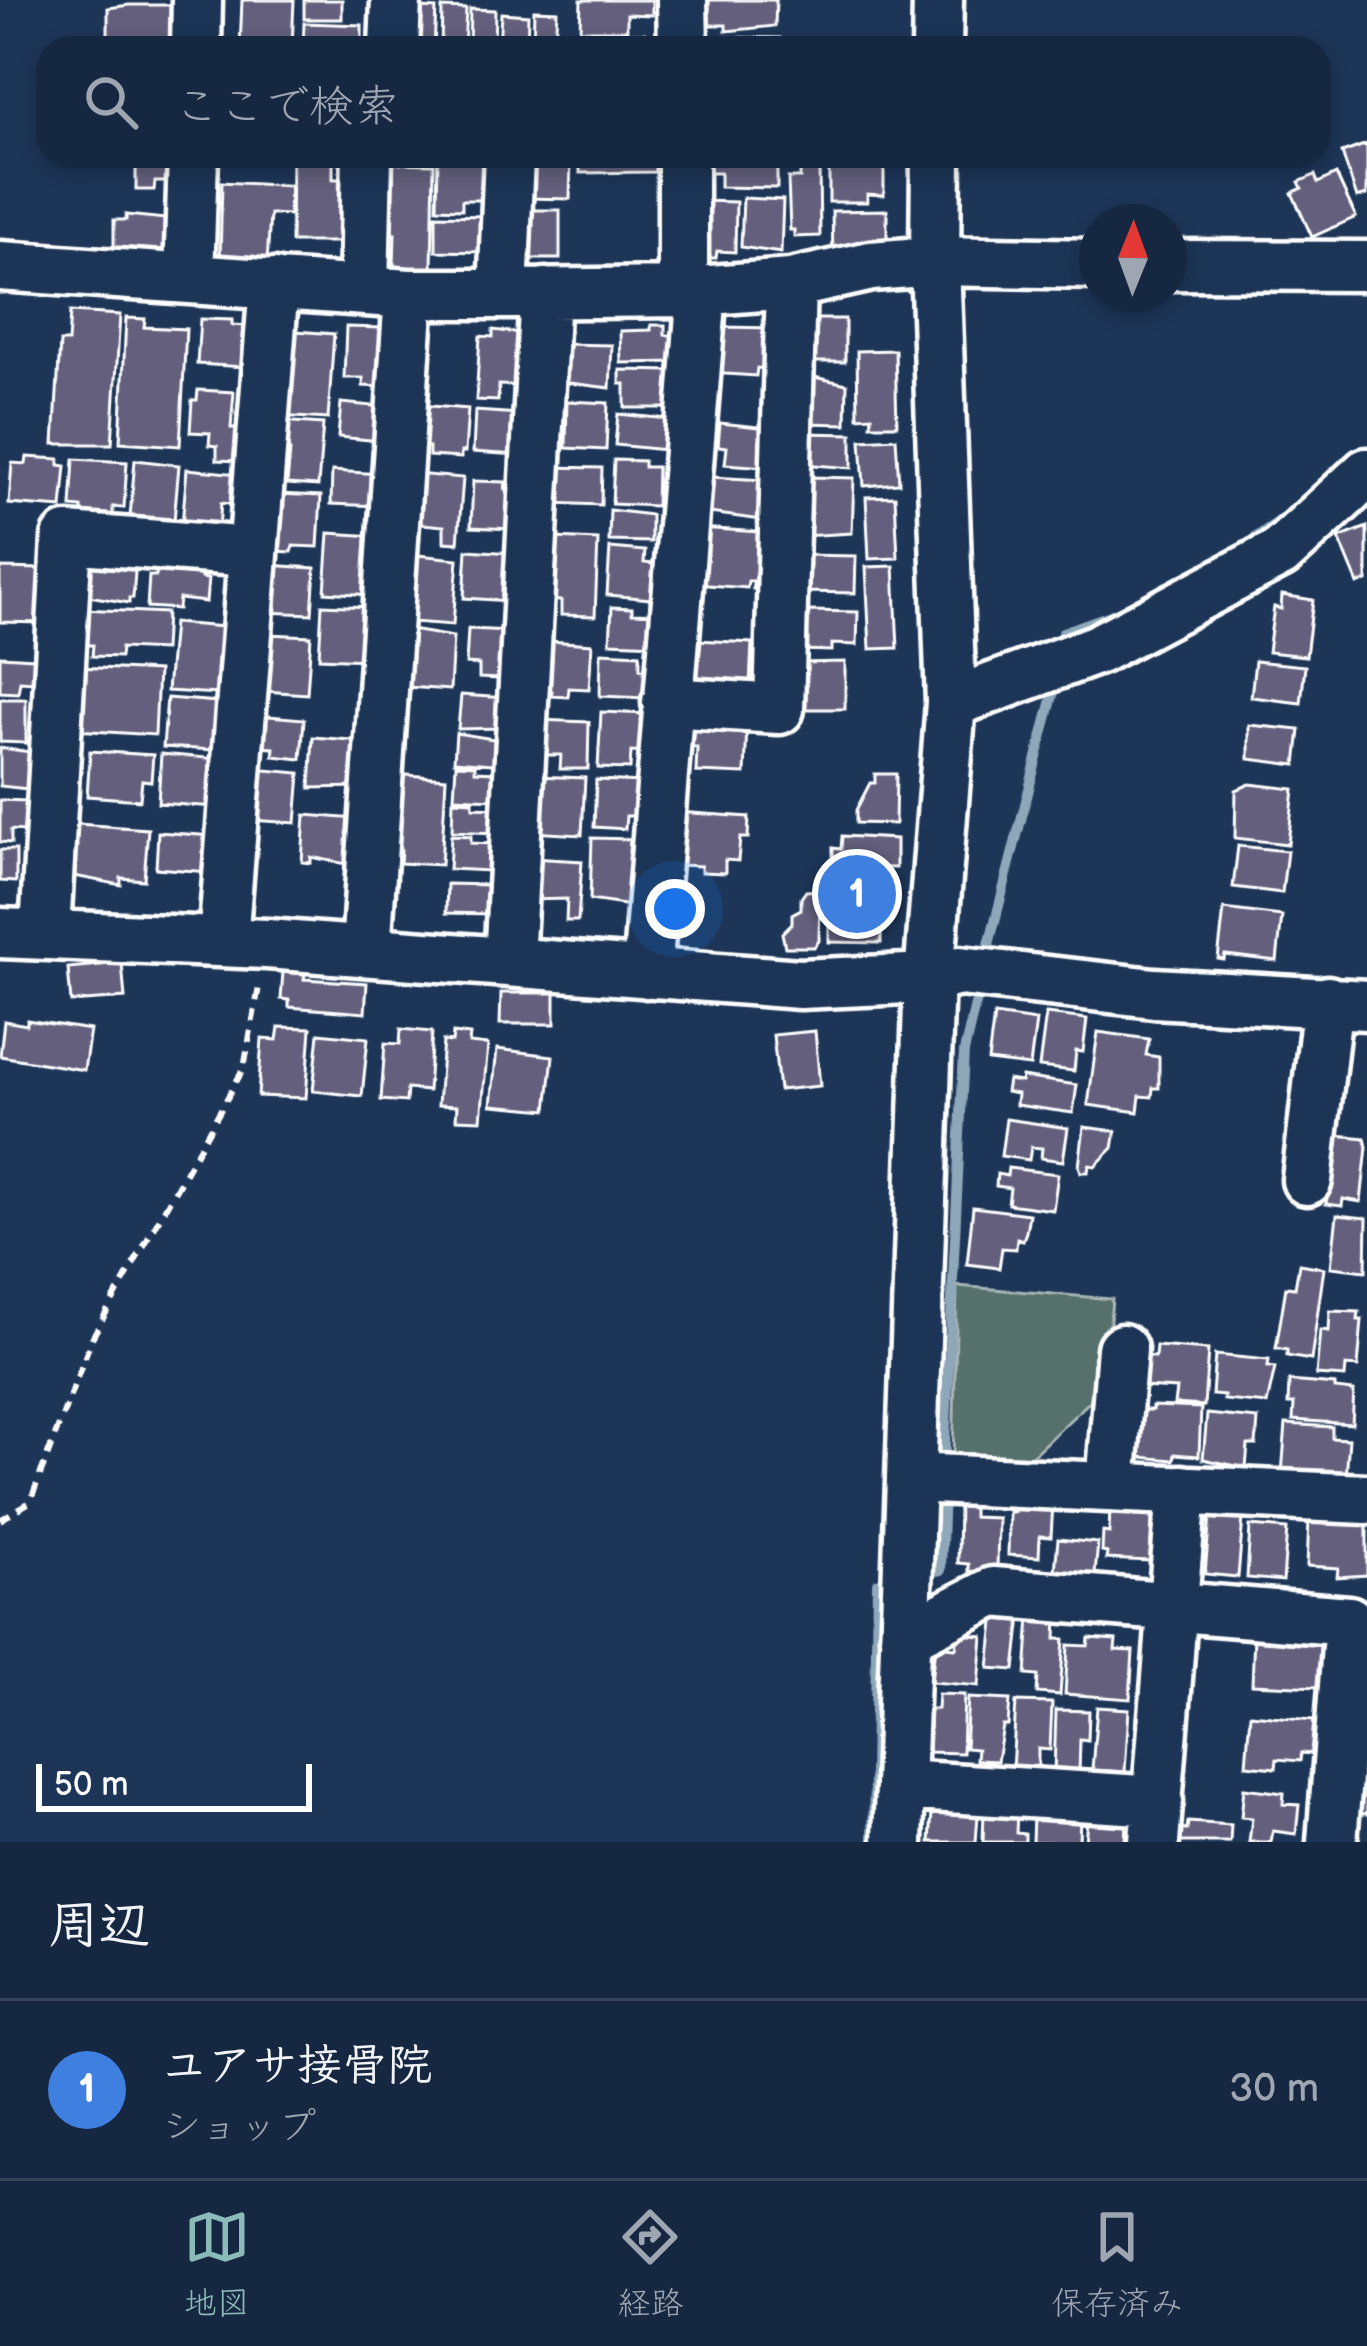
<!DOCTYPE html>
<html lang="ja">
<meta charset="utf-8">
<style>
body{margin:0;font-family:"Balsamiq Sans","Klee One",sans-serif;background:#23344c;color:#f1f3f6}
.compass{position:absolute;left:1079px;top:204px;width:108px;height:108px;border-radius:50%;background:#162841;box-shadow:0 6px 18px #0003;rotate:1deg}
.scale{position:absolute;left:36px;bottom:30px;width:276px;box-sizing:border-box;padding-left:12px;border:6px solid #fff;border-top:0;font-size:33px;line-height:42px;white-space:nowrap;color:#fff;-webkit-text-stroke:9px #1d3557;paint-order:stroke}
.you{position:absolute;left:675px;top:909px;width:42px;height:42px;margin:-30px;border:9px solid #fff;border-radius:50%;background:#1a73e8;box-shadow:0 0 0 18px #1a73e833}
.badge{display:grid;place-items:center;width:78px;height:78px;border-radius:50%;background:#8bbbb9;color:#fff;font-size:39px;font-weight:700}
.pin{position:absolute;translate:-50% -50%;border:6px solid #fff;box-shadow:0 3px 12px #0006}
.list{margin:0;padding:0;list-style:none}
h2{display:flex;justify-content:space-between;align-items:center;height:156px;margin:0;padding:0 48px;font-size:51px}
h2 small{font-size:39px;font-weight:400;color:#9ea6b1}
.list li{display:grid;grid-template-columns:78px 1fr auto;gap:36px;align-items:center;box-sizing:border-box;height:180px;padding:0 48px;border-top:3px solid #35445a}
.list b{display:block;font-size:45px;white-space:nowrap}
.list p{margin:0;font-size:39px;white-space:nowrap;color:#9ea6b1}
.list em{font-size:39px;font-style:normal;color:#9ea6b1}
.icon{flex:none;width:66px;height:66px;fill:none;stroke:currentColor;stroke-width:2;stroke-linecap:round;stroke-linejoin:round}
.map{position:relative;flex:none;width:1367px;height:1842px;overflow:hidden}
.search{position:absolute;background:#162841;box-shadow:0 6px 18px #0003;left:36px;right:36px;top:36px;height:132px;display:flex;align-items:center;gap:30px;box-sizing:border-box;padding:0 42px;border-radius:36px;color:#9ea6b1;font-size:45px}
.sheet{height:336px;background:#162841}
nav{display:flex;justify-content:space-around;align-items:center;box-sizing:border-box;height:168px;border-top:3px solid #35445a;background:#162841;font-size:33px;color:#9ea6b1}
nav a{display:grid;justify-items:center;gap:6px}
nav .on{color:#8bbbb9}
.map>svg:first-child{display:block}
.green{fill:#566f6c;stroke:#aab7b6;stroke-width:3}
.lines{fill:none;stroke-linecap:round;stroke-linejoin:round}
.stream{stroke:#8ea7b9;stroke-width:10}
.building{fill:#635f7c;stroke:#fff;stroke-width:3}
.minor-casing{stroke:#fff;stroke-width:57}
.path{stroke:#fff;stroke-width:6;stroke-dasharray:12 9;stroke-linecap:butt}
.minor{stroke:#1d3557;stroke-width:48}
</style>
<div class="map">
<svg width="1367" height="1842" viewBox="0 0 1367 1842">
<rect width="100%" height="100%" fill="#1d3557"/>
<filter id="ink" filterUnits="userSpaceOnUse"><feTurbulence type="fractalNoise" baseFrequency=".00833" numOctaves="2"/><feDisplacementMap in="SourceGraphic" scale="24" xChannelSelector="R" yChannelSelector="G"/><feConvolveMatrix kernelMatrix="1 2 1 2 8 2 1 2 1" color-interpolation-filters="sRGB"/></filter>
<g filter="url(#ink)">
<path class="green" d="M957 1286 1112 1299 1104 1388 1022 1465 953 1460Z"/>
<g class="lines">
<path class="stream" d="M1241 548 1294 510
M1063 650V632L1119 612
M984 964 1057 680
M944 1465 964 1052 979 988
M920 1574 941 1570 944 1490
M873 1842 877 1583 896 1579"/>
</g>
<path class="building" d="M242 0H294L292 48H240Z
M304 0H342V19H304Z
M581 0H652V15L627 14V30H580Z
M705 0H776L775 26 726 31V25H705Z
M129 5H175V41H108V8Z
M407 7 436 9 434 48H405Z
M442 8 466 9 464 48H441Z
M470 9 495 10 494 48H469Z
M534 10 557 11 555 41H564L563 48H533Z
M501 13 528 15 527 48H499Z
M304 23 362 25V46L303 48Z
M580 33H644V48H580Z
M722 37 780 38 779 48H722Z
M1367 144V195L1357 198 1342 153Z
M136 156H179L178 182H155L154 190H136Z
M212 156H286V160L212 163Z
M438 156 484 158 483 200H462V209L437 208Z
M526 156H571L570 199 526 198Z
M710 156H777V188L720 187V173H710Z
M655 157V172L580 173V158Z
M292 159H333V179H341L340 242H291Z
M384 163 434 164 432 268H394L395 234 383 233Z
M829 166H884V195L867 194V202H829Z
M800 167H819L820 236 794 237V230H790L788 178H800Z
M1336 174 1356 217 1312 237 1292 193 1302 188 1299 182 1315 175 1318 183Z
M222 182 290 186 289 215 270 214 267 264 220 261Z
M743 198 783 200 781 253 741 247Z
M701 201 736 202 735 252 717 251 716 258H699Z
M521 210H560V259H521Z
M887 210V241H873V248L833 256 832 211Z
M126 215 176 220V249L114 251V220H126Z
M436 215 485 216 484 252 436 251Z
M70 312 120 315 112 444H54L60 342H68Z
M126 318 145 319 144 327 186 329 180 446 120 442Z
M200 319 232 320V325L247 326 244 367 197 364Z
M807 319H845V362H807Z
M651 325H665V335H678L679 362 621 363 620 331 651 330Z
M346 327 383 328 381 387 363 386V378H344Z
M722 327 773 328 770 369 757 368 756 376 711 373Z
M283 330 334 334 328 419 277 416Z
M493 330 519 333 521 386 499 385 498 401 476 400 480 336 493 337Z
M561 344 612 345 610 388 561 382Z
M895 350 897 425H871L872 416 858 417 857 351Z
M620 370 672 371 671 408H625V384H620Z
M814 377 847 384 846 424 804 423 805 383 814 384Z
M198 390 234 392 231 428H242L240 461 217 460V446L209 445 210 433 190 432 192 400H197Z
M567 401 608 403 606 450 566 448Z
M341 403 384 407 381 441 338 437Z
M418 405 468 409 465 452H461V458L429 456V447L415 446Z
M475 411 519 414 517 455 473 452Z
M618 414 669 419 666 450 615 445Z
M279 421 323 424 318 486 287 484 290 451 276 450Z
M720 423 769 428 766 467 725 464 727 447 718 446Z
M803 433 852 434V468L802 464Z
M896 438 899 483 864 486 861 440Z
M27 457 59 459V465L66 466 62 508 9 504 12 463 26 464Z
M74 459 127 462 124 508 113 507V517L82 515V508L71 507Z
M135 460 179 465 174 521 130 517Z
M614 460 644 461V467H657L656 506 612 504Z
M548 467 602 468 601 505 548 503Z
M187 469 240 474 238 505 221 503 219 528 182 525Z
M332 471 381 474 379 506 331 504Z
M415 474 463 478 458 543 444 542V526L411 523Z
M711 477 764 480 762 520 709 513Z
M810 477 854 478 852 533 802 536 803 487H810Z
M473 481 506 482 505 489H515L512 529 471 527Z
M277 494 321 496 318 547 293 546 292 552 274 551Z
M895 496 898 558 869 559 866 497Z
M610 510 651 515V542L609 541Z
M1367 527V581L1358 584 1339 538Z
M699 528 760 532 759 539 765 540 762 589H753V581H748L747 588 695 584Z
M329 533 375 536 372 595 325 592Z
M554 538 598 540 595 616 561 615V601L542 600Z
M610 548 645 551 644 563 655 564 652 599 607 595Z
M467 550 512 553 510 601 464 598Z
M417 555 458 559 453 625 412 622Z
M801 555 856 556 855 593 801 592Z
M136 559 133 598H129V603L83 595 86 562Z
M157 560 201 564V578L208 579 206 602 179 599 178 609 147 607 149 576H156Z
M267 565 315 568 312 614 264 612Z
M894 566 898 648 870 649 866 567Z
M0 568 44 569 43 623 0 622Z
M1282 595 1313 600 1306 656 1268 652 1274 607 1281 609Z
M322 605 371 607 368 660 319 658Z
M612 607 632 608V613L660 614 658 644 610 642Z
M82 609 166 613 164 650 121 648 120 657 92 656 93 645H80Z
M808 611 858 612 857 645 832 644V651L798 650V628L807 629Z
M173 623 224 627 219 694 167 691Z
M468 629 510 631 507 671H500L499 679 479 678V665L466 664Z
M411 630 453 637 450 690 407 687Z
M268 634 311 636 307 694 264 691Z
M696 640 752 643 750 684 693 681Z
M548 641 592 644 589 689 569 688 568 697 551 696 552 691 545 690Z
M601 652 640 654V669L648 670 646 698 600 696Z
M0 656 34 658 33 682 20 681 18 693 0 692Z
M1255 661 1305 666 1301 703 1251 697Z
M845 662V709H799L798 663Z
M78 667 158 671 155 735 75 730Z
M461 695 505 698 503 728 458 729Z
M167 698 218 702 214 750 163 747Z
M0 699H26V743L0 742Z
M601 712 649 714 647 753 631 752 630 769 598 768Z
M257 715 304 719 301 759 273 756 274 748 254 747Z
M536 720 589 722 588 769H560L561 755H536Z
M691 720 747 723 745 774 696 772 697 747H690Z
M1249 725 1300 730 1296 765 1249 759Z
M456 733 506 741 504 765 454 761Z
M313 737 363 741 360 787 310 788Z
M0 748 31 752 28 789 0 786Z
M90 751 153 755 151 781 142 780 140 800 87 796Z
M161 754 219 759 215 807 158 803Z
M456 764 475 765V771L496 772 494 799 454 797Z
M254 769 300 773 296 823 250 820Z
M393 774 446 778 441 865 400 863 401 851 389 850Z
M875 774H896L895 824 856 823V810L870 783H875Z
M534 776 585 778 582 835 531 832Z
M596 780 644 782 642 816H626L625 829 594 827Z
M1250 784 1294 789 1288 844 1235 838 1236 790Z
M0 800 26 801 24 831 11 830V843L0 842Z
M453 800 473 801V807L497 808 496 833 452 831Z
M677 812 749 817 748 838H740L738 861 725 860V873L701 872V866L673 865Z
M305 815 358 819 351 865 311 857V863L302 862Z
M77 824 148 829 144 880 121 878V885L74 876Z
M158 832 213 836 209 872 156 868Z
M451 835 471 836V843L491 844 489 871 449 869Z
M842 836 896 839V868L833 867V848L841 849Z
M592 838 630 839 629 852H640L631 906 590 900Z
M1238 846 1287 851 1282 893 1233 887Z
M0 850H16V882L0 881Z
M531 858 582 861 578 921H566L567 899 529 900Z
M828 881 887 882V908L827 907Z
M447 884 491 885 490 914 446 913Z
M820 890 819 941 814 947H785L782 933 792 923V914L801 909V898L806 891Z
M1224 909 1282 916 1277 961 1225 955 1224 960 1218 959Z
M829 918 881 919V943L829 942Z
M122 963 125 998 71 1002 68 968Z
M283 972 305 974 304 979 367 983 365 1013 289 1007V1000L281 999Z
M501 993H555V1024H500Z
M1046 1014 1087 1019 1083 1052 1076 1051 1074 1071 1039 1067Z
M994 1015 1036 1021 1030 1066 988 1061Z
M27 1020 90 1030 84 1070 0 1056 4 1021 27 1025Z
M279 1027 311 1028 306 1098 258 1096 262 1039 277 1040Z
M401 1029 432 1032 428 1091 407 1089 406 1102 381 1100 385 1043 400 1044Z
M815 1031 820 1086 779 1090 773 1035Z
M1098 1032 1149 1039 1146 1055 1159 1057V1088H1153L1152 1097 1140 1096 1138 1112 1088 1105Z
M319 1033 368 1038 362 1096 313 1091Z
M453 1033 470 1035 469 1043 488 1045 481 1120 456 1119 457 1106 438 1105 443 1041 452 1042Z
M497 1049 553 1056 547 1110 491 1105Z
M1022 1077 1077 1085 1073 1113 1016 1105 1017 1094 1006 1092 1008 1080 1021 1082Z
M1006 1119 1068 1128 1063 1161 1041 1158 1042 1148 1031 1147 1029 1160 1001 1156Z
M1084 1127 1116 1131 1113 1148 1095 1166 1089 1165 1088 1172H1081L1079 1166Z
M1336 1135 1365 1138 1367 1147 1361 1202 1343 1199 1342 1206 1326 1204 1327 1195 1318 1193Z
M1008 1168 1058 1174 1053 1210 1008 1204 1010 1188 996 1186 997 1174 1007 1176Z
M973 1207 1029 1214 1026 1232 1023 1240 1017 1238 1016 1249 1002 1248 999 1268 967 1264Z
M1337 1215 1367 1218 1366 1271 1331 1267Z
M1299 1264 1324 1268 1311 1360 1287 1356V1350L1276 1348 1286 1287 1295 1288Z
M1330 1311 1359 1312 1358 1320H1362L1358 1367 1346 1366 1345 1377 1316 1375 1320 1330 1329 1331Z
M1156 1346 1208 1350 1204 1406 1174 1404 1176 1389 1143 1387 1145 1356 1155 1357Z
M1215 1355 1269 1360 1268 1367 1275 1368 1267 1404 1224 1400V1396L1212 1395Z
M1289 1381 1335 1385V1389L1354 1391 1352 1424 1293 1420 1294 1404H1288Z
M1152 1406 1201 1408 1199 1456 1175 1454 1174 1460 1139 1457 1142 1410H1152Z
M1207 1414 1258 1419 1256 1445H1248L1246 1468 1203 1459Z
M1286 1424 1332 1427V1438L1349 1439 1346 1478 1282 1473Z
M959 1499H973V1517L998 1518 997 1572 969 1571V1564L958 1563Z
M1015 1502 1053 1503 1051 1537 1040 1536 1039 1557 1008 1555 1009 1512H1014Z
M1110 1508 1136 1509 1135 1516 1152 1517 1150 1561 1106 1559 1107 1553 1102 1552 1103 1532 1109 1533Z
M1210 1515 1243 1518 1238 1577 1205 1574Z
M1309 1518 1367 1521V1575L1337 1577 1338 1568 1307 1566Z
M1250 1526 1287 1529 1283 1581 1247 1578Z
M1058 1539 1098 1543 1095 1574 1055 1571Z
M995 1613 1021 1616 1015 1670 989 1668Z
M1030 1616 1057 1618 1056 1639H1064L1060 1695 1037 1693 1038 1676 1026 1675Z
M958 1634 983 1636 979 1686 931 1682 935 1646 956 1648Z
M1254 1635 1287 1637V1643L1321 1645 1319 1687 1252 1684Z
M1089 1638 1116 1640 1115 1650 1133 1651 1130 1699 1065 1694 1068 1645 1088 1646Z
M938 1694 964 1695 962 1753 928 1752 930 1709H937Z
M968 1698 1010 1700 1008 1726H1003L997 1761 976 1760 977 1749 965 1748Z
M1016 1702 1052 1703 1050 1750 1038 1749V1772L1012 1771Z
M1097 1707 1129 1709 1125 1772 1092 1770Z
M1056 1710 1089 1711 1088 1740 1080 1739 1079 1774 1054 1773Z
M1250 1714 1314 1720 1311 1754 1301 1753 1300 1761 1277 1759 1276 1768 1246 1765Z
M1358 1767H1367V1814L1355 1813Z
M1244 1788 1284 1793 1283 1804 1299 1805 1296 1834 1273 1831 1271 1842H1249L1252 1818 1241 1817Z
M984 1811 1017 1813 1016 1833 1025 1834V1842H983Z
M932 1812 978 1815 976 1842H930Z
M1033 1815 1080 1816 1079 1842H1032Z
M1087 1819 1126 1822 1125 1842H1085Z
M1188 1822 1231 1825 1230 1842H1175L1176 1829 1187 1830Z"/>
<g class="lines">
<defs>
<path id="minor" d="M682 0 683 48
M196 48 197 0
M394 48 396 0
M937 48 938 0
M683 156V292
M1169 265 1367 266
M0 266 409 294H503L683 292 791 284 871 266 935 261 1097 264
M189 279 193 156
M364 291 367 156
M503 294 509 156
M667 702 779 709 791 284
M951 703 1098 649 1280 553 1367 473
M45 932 67 538 251 552
M0 933 267 944 800 984 929 978 960 971 1154 993 1367 1005
M223 942 274 284
M366 951 409 294
M509 962 545 293
M647 973 702 290
M1307 1180 1328 1001
M911 1478 1367 1499
M1111 1486 1122 1349
M905 1637 993 1592 1349 1621 1332 1842
M900 1785 1158 1801
M898 1842 929 978 951 703 935 261 936 156
M1154 1842 1182 1490"/>
</defs>
<use href="#minor" class="minor-casing"/>
<path class="path" d="M0 1520 30 1502 92 1338 244 1068 259 987"/>
<use href="#minor" class="minor"/>
</g>
</g>
</svg>
<svg class="compass" viewBox="-18 -18 36 36"><path d="M0-13l5 13h-10z" fill="#e53935"/><path d="M0 13l5-13h-10z" fill="#9ea6b1"/></svg>
<div class="scale">50 m</div>
<div class="you"></div>
<div class="pin badge" style="left:857px;top:894px;background:#3f7fe0">1</div>
<div class="search"><svg class="icon" aria-label="search" viewBox="0 0 24 24"><circle cx="10" cy="10" r="6"/><path d="M15 15l6 6"/></svg>ここで検索</div>
</div>
<section class="sheet">
<h2>周辺<small></small></h2>
<ul class="list">
<li><span class="badge" style="background:#3f7fe0">1</span><div><b>ユアサ接骨院</b><p>ショップ</p></div><em>30 m</em></li>
</ul>
</section>
<nav>
<a class="on"><svg class="icon" aria-label="map" viewBox="0 0 24 24"><path d="M3 6l6-2 6 2 6-2v14l-6 2-6-2-6 2zM9 4v14M15 6v14"/></svg>地図</a>
<a><svg class="icon" aria-label="directions" viewBox="0 0 24 24"><path d="M12 3l9 9-9 9-9-9zM9 14v-3h6M13 9l2 2-2 2"/></svg>経路</a>
<a><svg class="icon" aria-label="saved" viewBox="0 0 24 24"><path d="M7 4h10v16l-5-4-5 4z"/></svg>保存済み</a>
</nav>
